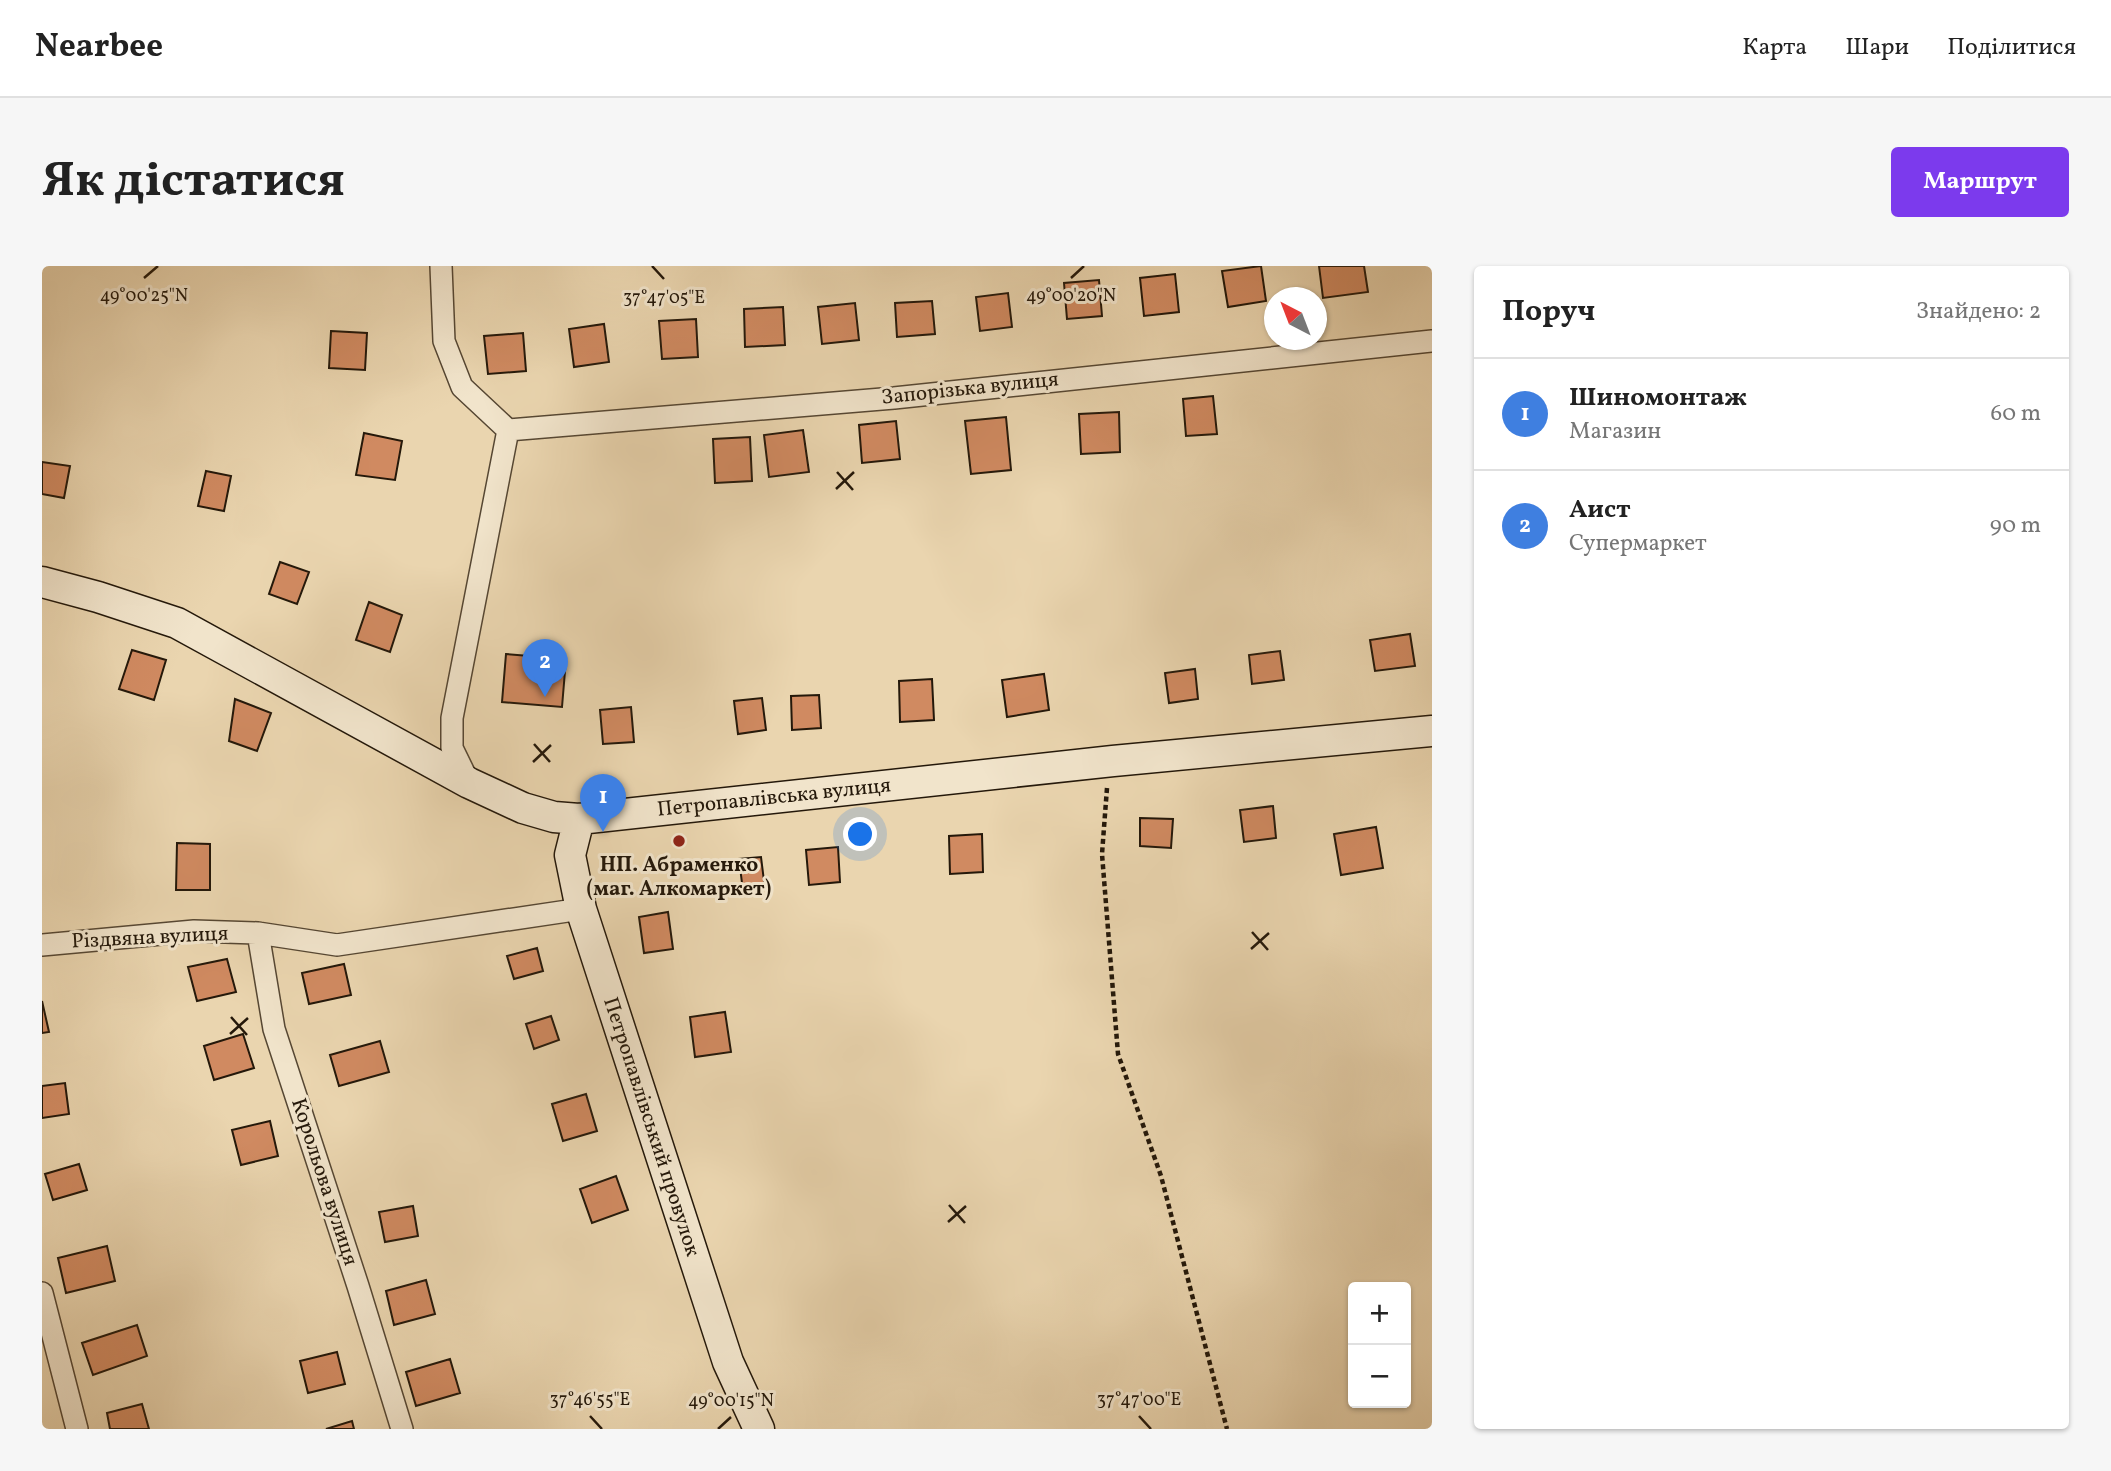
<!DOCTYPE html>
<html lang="uk">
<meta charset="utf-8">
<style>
body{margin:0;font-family:Vollkorn,serif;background:#f6f6f6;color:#222}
.controls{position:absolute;right:21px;bottom:21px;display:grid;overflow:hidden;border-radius:7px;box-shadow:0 2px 5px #0004}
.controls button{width:63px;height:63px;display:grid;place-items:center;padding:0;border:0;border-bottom:2px solid #e0e0e0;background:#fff;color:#222;font:35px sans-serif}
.compass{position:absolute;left:1222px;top:21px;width:63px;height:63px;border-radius:50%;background:#fff;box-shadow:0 2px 5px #0004;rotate:318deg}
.you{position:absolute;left:819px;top:569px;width:24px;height:24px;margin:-18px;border:5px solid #fff;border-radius:50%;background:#1a73e8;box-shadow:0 0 0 10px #1a73e833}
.badge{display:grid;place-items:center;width:46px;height:46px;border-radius:50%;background:#7c3aed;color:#fff;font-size:23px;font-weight:700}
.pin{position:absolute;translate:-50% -58px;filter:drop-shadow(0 2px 4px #0008)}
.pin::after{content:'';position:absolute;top:37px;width:24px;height:21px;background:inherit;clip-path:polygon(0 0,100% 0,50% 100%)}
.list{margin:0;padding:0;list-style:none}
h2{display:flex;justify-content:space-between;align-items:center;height:91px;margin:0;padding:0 28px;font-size:30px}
h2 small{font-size:23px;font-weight:400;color:#767676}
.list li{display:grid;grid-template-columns:46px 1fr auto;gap:21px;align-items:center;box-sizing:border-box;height:112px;padding:0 28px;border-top:2px solid #e0e0e0}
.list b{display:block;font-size:26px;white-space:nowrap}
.list p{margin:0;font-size:23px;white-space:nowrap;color:#767676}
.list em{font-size:23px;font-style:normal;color:#767676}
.map{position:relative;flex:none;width:1390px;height:1163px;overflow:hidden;border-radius:7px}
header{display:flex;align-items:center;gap:42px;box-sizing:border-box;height:98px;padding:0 35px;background:#fff;border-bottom:2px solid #e0e0e0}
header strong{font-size:33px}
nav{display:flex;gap:38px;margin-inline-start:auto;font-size:24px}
.intro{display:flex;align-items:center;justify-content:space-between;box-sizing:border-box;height:168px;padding:0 42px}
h1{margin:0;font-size:49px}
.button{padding:18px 32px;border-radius:7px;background:#7c3aed;color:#fff;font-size:24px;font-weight:700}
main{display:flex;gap:42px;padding:0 42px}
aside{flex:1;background:#fff;border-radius:7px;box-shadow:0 2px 5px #0004}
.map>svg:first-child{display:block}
.building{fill:#d08a61;stroke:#24180a;stroke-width:2}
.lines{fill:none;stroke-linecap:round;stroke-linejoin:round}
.street-casing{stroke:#564733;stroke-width:24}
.secondary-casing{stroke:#24180a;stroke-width:33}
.path{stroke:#24180a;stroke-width:4.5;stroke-dasharray:5 3.5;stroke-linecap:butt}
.street{stroke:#f1e4cb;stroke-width:21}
.secondary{stroke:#f1e4cb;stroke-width:30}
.ticks{fill:none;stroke:#24180a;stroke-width:2.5}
.poi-dot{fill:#8f2418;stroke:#f1e4cb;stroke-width:2.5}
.labels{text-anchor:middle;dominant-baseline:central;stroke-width:6;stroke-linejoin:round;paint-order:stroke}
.street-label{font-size:21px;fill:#24180a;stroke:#f1e4cb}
.poi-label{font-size:21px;font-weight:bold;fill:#24180a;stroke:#f1e4cb}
.ticks-label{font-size:18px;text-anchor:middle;fill:#24180a;stroke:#f1e4cb;stroke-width:6;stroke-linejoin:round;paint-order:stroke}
</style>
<header>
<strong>Nearbee</strong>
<nav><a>Карта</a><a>Шари</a><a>Поділитися</a></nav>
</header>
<div class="intro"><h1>Як дістатися</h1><a class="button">Маршрут</a></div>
<main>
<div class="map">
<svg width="1390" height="1163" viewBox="0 0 1390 1163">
<rect width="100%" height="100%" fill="#ead5af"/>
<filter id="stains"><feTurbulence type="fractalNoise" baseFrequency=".00286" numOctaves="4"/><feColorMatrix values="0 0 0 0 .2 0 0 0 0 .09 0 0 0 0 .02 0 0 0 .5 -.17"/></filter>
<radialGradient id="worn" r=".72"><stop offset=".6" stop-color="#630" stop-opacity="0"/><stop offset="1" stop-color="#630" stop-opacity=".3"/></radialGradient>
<path class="building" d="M1219 0 1224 35 1186 41 1180 5Z
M1277 0H1322L1326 26 1281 32Z
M1133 8 1137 46 1102 50 1098 12Z
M1057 14 1060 50 1025 53 1022 17Z
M966 27 970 61 938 65 934 31Z
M890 35 893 68 855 71 853 37Z
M813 37 817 74 780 78 776 41Z
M741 41 743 79 703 81 702 43Z
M654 53 656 91 620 93 617 55Z
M562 58 567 96 532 101 527 63Z
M289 65 325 67 323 104 287 102Z
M481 67 484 105 446 108 442 70Z
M1171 130 1175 168 1144 170 1141 133Z
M1077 146 1078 186 1039 188 1037 148Z
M964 151 969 204 929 208 923 155Z
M854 155 858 193 820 197 817 159Z
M761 164 767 206 727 211 722 169Z
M322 167 360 175 353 214 314 209Z
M708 171 710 215 673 217 671 173Z
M0 196 28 200 22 232 0 228Z
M164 205 189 210 182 245 156 240Z
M238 296 267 306 255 338 227 328Z
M327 336 360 349 348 386 314 374Z
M1368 368 1373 400 1333 405 1328 374Z
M90 384 124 394 112 434 77 423Z
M1238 385 1242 414 1210 418 1207 389Z
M464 388 524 393 520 441 460 436Z
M1153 403 1156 433 1127 437 1123 407Z
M1002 408 1007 444 965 451 960 414Z
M890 413 892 454 858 456 857 415Z
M777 429 779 462 750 464 749 430Z
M720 432 724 464 696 468 692 435Z
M193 433 229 447 215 485 187 475Z
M589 441 592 476 561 478 558 444Z
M1231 540 1234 572 1202 576 1198 544Z
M1098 552 1131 553 1129 582 1098 580Z
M1334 561 1341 602 1299 609 1292 568Z
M940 568 941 606 908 608 907 570Z
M135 577 168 578V624H134Z
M796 581 798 616 767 619 764 584Z
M719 591 723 623 701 625 697 593Z
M626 646 631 683 602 687 597 651Z
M495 682 501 705 472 713 465 690Z
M185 693 194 726 155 735 146 701Z
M302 698 309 729 267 738 260 707Z
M0 735 7 766 0 767Z
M683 746 689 786 653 791 648 751Z
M509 750 517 774 492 783 484 758Z
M201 768 212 802 172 814 162 780Z
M338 775 347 806 297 820 288 789Z
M23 817 27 848 0 852V820Z
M544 828 555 865 521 875 510 838Z
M228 855 236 890 199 899 190 864Z
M37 898 45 924 11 934 3 908Z
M574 910 586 944 550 957 538 923Z
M371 940 376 970 343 976 337 946Z
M65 980 73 1015 24 1027 16 992Z
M384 1014 393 1048 352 1059 344 1025Z
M95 1059 105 1090 51 1109 40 1077Z
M295 1086 303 1118 266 1127 258 1095Z
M408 1093 418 1127 374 1140 364 1106Z
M100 1138 107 1163H68L65 1147Z
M310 1155 312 1163H284Z"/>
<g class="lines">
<defs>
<path id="street" d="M399 0 402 75 420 121 466 164
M466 164 852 132 1390 75
M427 517 410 482V452L466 164
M216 667 232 763 316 1020 360 1163
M0 679 152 665 216 667 295 679 539 643
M0 1027 35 1163"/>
<path id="secondary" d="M0 316 56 331 135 357 427 517 481 542 512 551 537 553 1071 495 1390 465
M537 553 528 589 539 643 686 1096 717 1163"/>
</defs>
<use href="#street" class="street-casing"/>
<use href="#secondary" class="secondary-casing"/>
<path class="path" d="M1065 522 1060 588 1076 788 1119 910 1185 1163"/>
<use href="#street" class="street"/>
<use href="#secondary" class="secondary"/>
</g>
<path class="ticks" d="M610 0 622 13M102 12 116 0M1029 12 1042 0M795 206 811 224M794 223 812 206M492 478 508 496M491 496 509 479M1210 666 1226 684M1209 683 1227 667M189 751 205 769M188 768 206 752M907 939 923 957M906 956 924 940M548 1150 560 1163M1097 1150 1109 1163M676 1163 689 1151"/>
<circle class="poi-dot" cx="637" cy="575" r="7"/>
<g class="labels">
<g class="street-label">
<text transform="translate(928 123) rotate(-6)">Запорізька вулиця</text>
<text transform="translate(732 532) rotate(-6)">Петропавлівська вулиця</text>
<text transform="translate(108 672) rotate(-3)">Різдвяна вулиця</text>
<text transform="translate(609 861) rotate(72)">Петропавлівський провулок</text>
<text transform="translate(282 916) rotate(72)">Корольова вулиця</text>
</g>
<g class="poi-label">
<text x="637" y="599">НП. Абраменко<tspan x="637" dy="24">(маг. Алкомаркет)</tspan></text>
</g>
</g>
<g class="ticks-label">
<text x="102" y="35">49°00'25"N</text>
<text x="1029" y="35">49°00'20"N</text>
<text x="622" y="37">37°47'05"E</text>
<text x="548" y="1139">37°46'55"E</text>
<text x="1097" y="1139">37°47'00"E</text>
<text x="689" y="1140">49°00'15"N</text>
</g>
<rect width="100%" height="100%" filter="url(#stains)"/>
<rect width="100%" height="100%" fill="url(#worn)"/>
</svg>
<div class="controls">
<button>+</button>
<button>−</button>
</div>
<svg class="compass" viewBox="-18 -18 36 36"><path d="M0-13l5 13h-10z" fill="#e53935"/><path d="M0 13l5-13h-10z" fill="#767676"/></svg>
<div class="you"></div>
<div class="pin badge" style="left:561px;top:566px;background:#3f7fe0">1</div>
<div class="pin badge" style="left:503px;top:431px;background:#3f7fe0">2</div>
</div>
<aside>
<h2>Поруч<small>Знайдено: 2</small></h2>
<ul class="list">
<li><span class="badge" style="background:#3f7fe0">1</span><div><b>Шиномонтаж</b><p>Магазин</p></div><em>60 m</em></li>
<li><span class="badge" style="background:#3f7fe0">2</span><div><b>Аист</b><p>Супермаркет</p></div><em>90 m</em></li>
</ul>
</aside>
</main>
